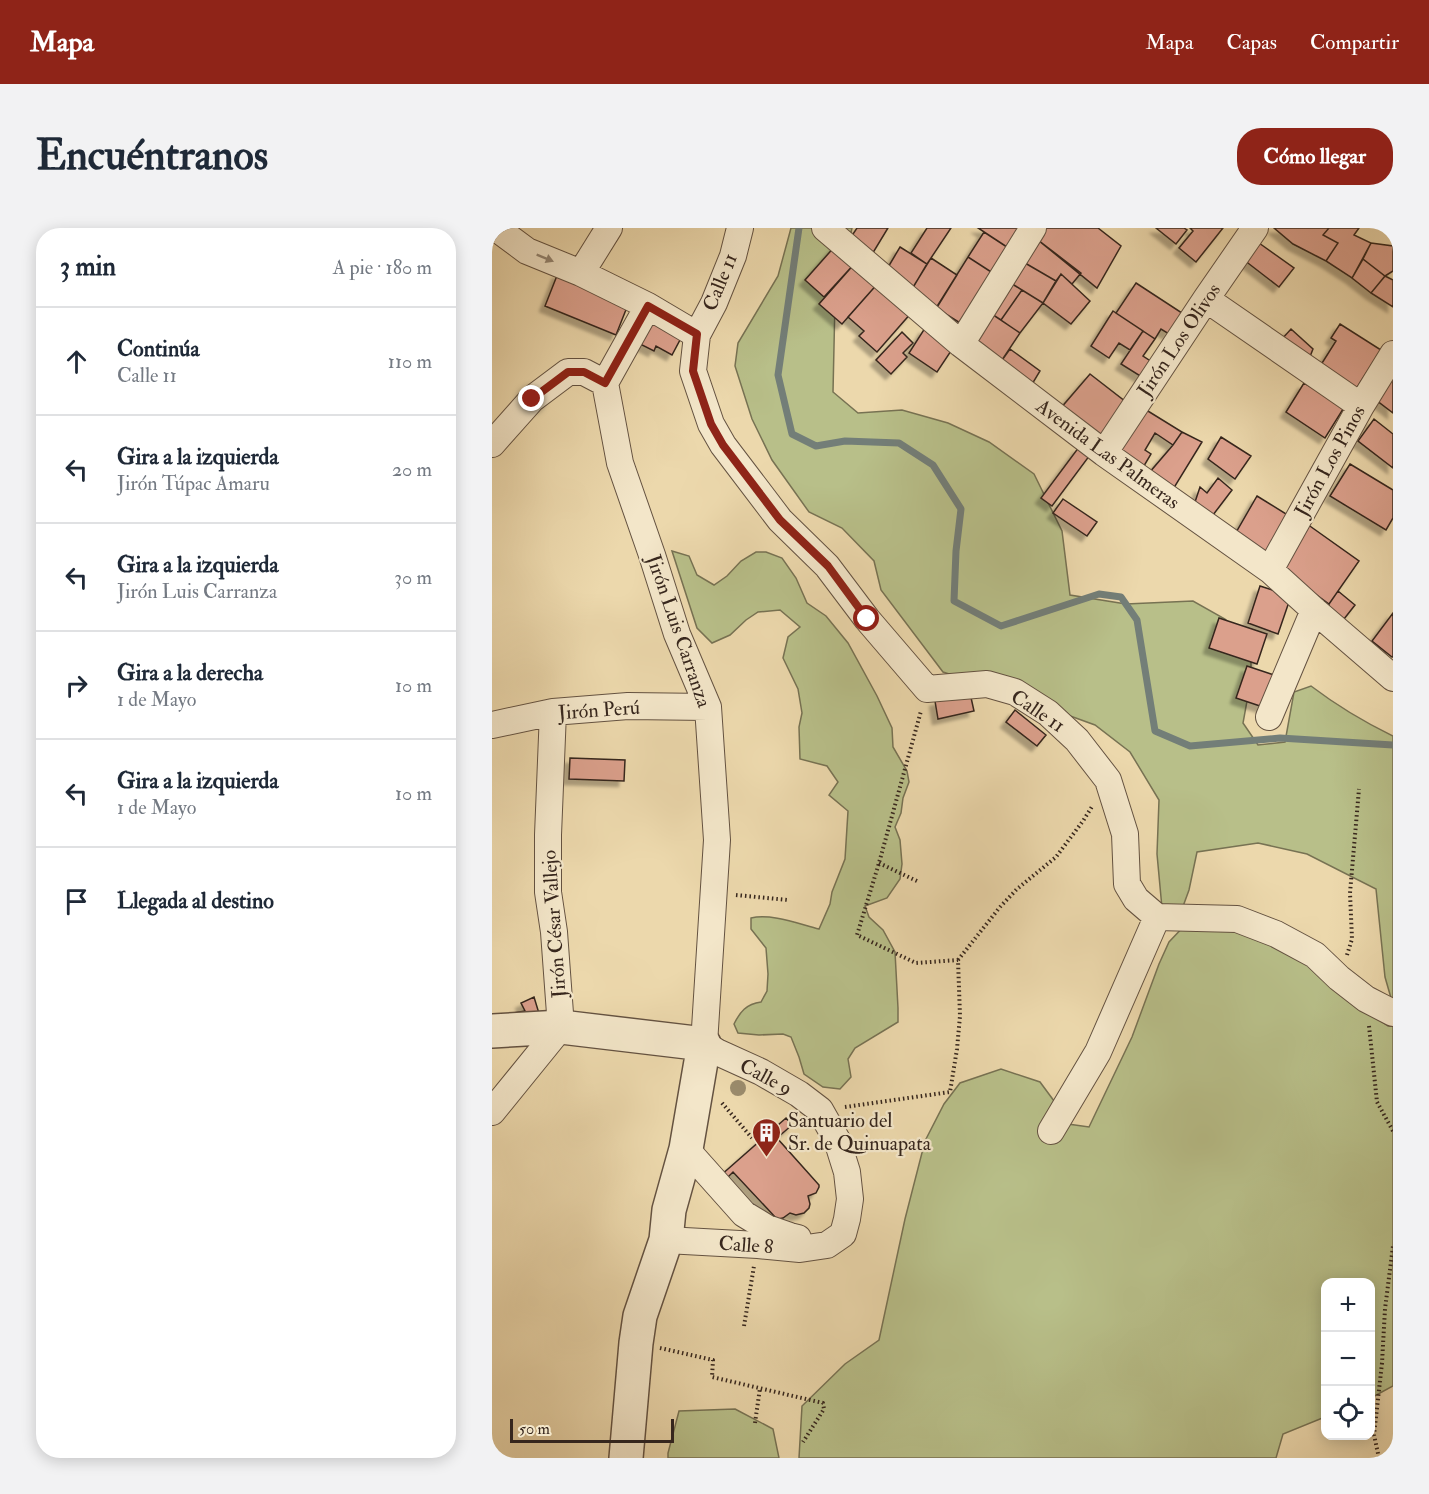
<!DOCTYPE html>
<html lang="es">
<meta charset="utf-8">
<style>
body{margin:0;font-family:"IM FELL Double Pica",serif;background:#f2f2f3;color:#1f2937}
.controls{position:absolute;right:18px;bottom:18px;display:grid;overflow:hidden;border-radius:12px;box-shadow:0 3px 15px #0003}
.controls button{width:54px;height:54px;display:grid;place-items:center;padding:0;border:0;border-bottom:2px solid #e0e1e3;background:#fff;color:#1f2937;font:30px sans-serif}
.scale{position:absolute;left:18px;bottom:15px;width:164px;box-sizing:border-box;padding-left:6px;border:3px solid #36261d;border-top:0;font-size:16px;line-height:21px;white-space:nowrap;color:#36261d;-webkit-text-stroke:4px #f3e6c9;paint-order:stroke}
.stop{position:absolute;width:18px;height:18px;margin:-14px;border:4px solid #8f2418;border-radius:50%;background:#fff}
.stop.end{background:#8f2418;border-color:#fff;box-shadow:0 2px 6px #0008}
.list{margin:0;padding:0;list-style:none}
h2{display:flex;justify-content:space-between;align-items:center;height:78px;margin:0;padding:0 24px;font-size:26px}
h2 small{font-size:20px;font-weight:400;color:#747a83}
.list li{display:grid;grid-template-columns:39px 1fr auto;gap:18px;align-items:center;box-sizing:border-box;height:108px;padding:0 24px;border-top:2px solid #e0e1e3}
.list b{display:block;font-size:22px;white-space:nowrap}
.list p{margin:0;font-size:20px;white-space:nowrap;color:#747a83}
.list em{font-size:20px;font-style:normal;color:#747a83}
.icon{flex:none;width:33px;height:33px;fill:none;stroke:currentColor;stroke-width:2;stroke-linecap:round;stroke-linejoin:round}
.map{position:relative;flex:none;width:901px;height:1230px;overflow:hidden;border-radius:24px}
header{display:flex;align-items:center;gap:36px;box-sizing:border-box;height:84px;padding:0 30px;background:#8f2418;color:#fff}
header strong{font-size:28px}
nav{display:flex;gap:33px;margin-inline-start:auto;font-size:21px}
.intro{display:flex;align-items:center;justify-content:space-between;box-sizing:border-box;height:144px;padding:0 36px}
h1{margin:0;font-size:42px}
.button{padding:15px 27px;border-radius:24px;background:#8f2418;color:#fff;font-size:21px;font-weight:700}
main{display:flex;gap:36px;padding:0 36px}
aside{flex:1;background:#fff;border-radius:24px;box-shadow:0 3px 15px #0003}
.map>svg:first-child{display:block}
.green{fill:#b8bf89;stroke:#777253;stroke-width:1.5}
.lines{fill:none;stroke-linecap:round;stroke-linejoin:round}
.stream{stroke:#737e78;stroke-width:7}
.building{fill:#dba08c;stroke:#36261d;stroke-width:1.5;filter:url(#shadow)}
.minor-casing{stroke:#645241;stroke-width:28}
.tertiary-casing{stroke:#645241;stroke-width:36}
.path{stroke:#36261d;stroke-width:4;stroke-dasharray:1.5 3;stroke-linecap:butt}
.minor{stroke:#f3e6c9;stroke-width:26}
.tertiary{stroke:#f3e6c9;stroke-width:33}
.tree{fill:#9a8b6c}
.oneway{fill:#948673}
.route{stroke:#8f2418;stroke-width:8}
.labels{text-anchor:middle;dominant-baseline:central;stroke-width:4.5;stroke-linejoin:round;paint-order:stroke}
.street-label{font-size:20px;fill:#36261d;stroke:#f3e6c9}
.poi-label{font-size:20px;fill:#36261d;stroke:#f3e6c9;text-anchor:start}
</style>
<header>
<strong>Mapa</strong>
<nav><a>Mapa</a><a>Capas</a><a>Compartir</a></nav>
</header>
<div class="intro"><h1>Encuéntranos</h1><a class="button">Cómo llegar</a></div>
<main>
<aside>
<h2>3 min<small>A pie · 180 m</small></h2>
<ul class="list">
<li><svg class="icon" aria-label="ahead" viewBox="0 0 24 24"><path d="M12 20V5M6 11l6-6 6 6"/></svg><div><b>Continúa</b><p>Calle 11</p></div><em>110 m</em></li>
<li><svg class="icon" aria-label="left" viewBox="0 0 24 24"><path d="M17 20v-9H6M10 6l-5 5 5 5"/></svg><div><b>Gira a la izquierda</b><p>Jirón Túpac Amaru</p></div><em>20 m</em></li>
<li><svg class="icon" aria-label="left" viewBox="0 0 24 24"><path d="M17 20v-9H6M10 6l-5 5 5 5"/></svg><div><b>Gira a la izquierda</b><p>Jirón Luis Carranza</p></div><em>30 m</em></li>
<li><svg class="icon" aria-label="right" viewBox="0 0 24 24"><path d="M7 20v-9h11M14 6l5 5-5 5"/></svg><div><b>Gira a la derecha</b><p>1 de Mayo</p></div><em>10 m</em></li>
<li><svg class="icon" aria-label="left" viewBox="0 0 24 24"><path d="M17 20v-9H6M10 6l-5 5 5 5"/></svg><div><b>Gira a la izquierda</b><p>1 de Mayo</p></div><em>10 m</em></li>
<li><svg class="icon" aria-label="arrive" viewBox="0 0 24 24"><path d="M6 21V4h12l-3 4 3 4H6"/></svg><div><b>Llegada al destino</b></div></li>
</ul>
</aside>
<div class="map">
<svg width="901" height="1230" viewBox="0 0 901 1230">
<defs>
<filter id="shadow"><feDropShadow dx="-5.5" dy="5.5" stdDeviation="1.5" flood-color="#0004"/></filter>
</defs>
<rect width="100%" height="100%" fill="#ecd8ac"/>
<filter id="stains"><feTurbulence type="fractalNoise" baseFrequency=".00333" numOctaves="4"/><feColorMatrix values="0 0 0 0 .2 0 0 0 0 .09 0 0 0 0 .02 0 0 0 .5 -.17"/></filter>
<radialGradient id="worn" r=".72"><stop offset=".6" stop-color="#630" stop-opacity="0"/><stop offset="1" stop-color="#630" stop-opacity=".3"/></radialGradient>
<path class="green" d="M299 0H360L343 73 341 164 366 185 410 182 456 195 497 214 542 246 570 303 578 367 634 376 701 373 733 391 759 415V451L751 495 766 517 793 514 802 464 819 458C844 477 872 494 901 508V777L893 749 884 661 815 626 766 615 705 624 697 662 686 692 670 680 665 626 667 572 638 524 603 497 518 466 451 444 389 362 382 333 350 300 317 284 280 232 260 191 243 138 246 115 286 48Z
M180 323 197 328 205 347 222 357 235 348 249 333 264 324H274L290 330 304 350 315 375 334 388 356 415 385 468 400 500 401 519 415 543 417 554 411 570 409 585 403 599 408 612 410 636 408 651 395 670 373 678 377 689 391 702 403 724 406 780V794L363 820 356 831 359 849 348 861 331 859 312 846 307 829 299 809 291 806 267 807 246 805 242 796C248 784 254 776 269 774L275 763 276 746 274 720 259 701V690C279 685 307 696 327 701L338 676 340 664 353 631 356 583 337 567 346 554 335 538 308 531 307 499 310 485 306 461 291 430 296 409 308 399 288 382 266 384 254 392 238 407 220 415 205 400Z
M695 695 740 697 809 731 854 768 896 798H901V1158L879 1170 878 1054H834L833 1189 791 1206 784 1230H307L310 1178 353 1136 387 1112 413 991 433 913 452 876 468 855 509 841 548 854 565 877 576 896 597 899 640 809 667 736 677 714Z
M243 1181 281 1201 287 1230H176V1225L187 1183Z"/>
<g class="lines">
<path class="stream" d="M307 0 286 147 300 206 324 218 353 213 407 215 441 237 469 281 464 323 462 373 509 398 607 366 629 369 645 392 663 503 698 518 788 510 901 517"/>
</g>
<path class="building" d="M365 0H396L379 28 357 12Z
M435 0H459L435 36 419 25Z
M486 0H531L518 21Z
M554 0H606L629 18 605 60 546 12Z
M664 0H692L695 2 684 16Z
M698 0H731L704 34 687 20 701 3Z
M782 0H837L831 7 846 15 834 33 801 16Z
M837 0H867L862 7 879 15 860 50 834 33 846 15 831 7Z
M492 4 518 21 502 46 476 29Z
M546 12 589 45 580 56 569 46 564 53 533 35Z
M767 15 802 40 787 59 752 32Z
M879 15 901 18V43L893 48 871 31Z
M344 17 364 34 332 69 313 52Z
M408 19 435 36 419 63 392 46Z
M476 29 504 47 473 98 444 80Z
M439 30 465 47 444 81 418 64Z
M871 31 893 48 879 65 860 50Z
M364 34 387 54 350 96 327 76Z
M533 35 564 53 551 75 517 54Z
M66 45 137 74 124 107 53 78Z
M569 46 598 73 579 96 551 75Z
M893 48 901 52V79L879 65Z
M387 54 420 84 385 124 367 108 372 103 356 89Z
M517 54 530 62 509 92 498 85Z
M644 55 690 85 677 106 669 101 663 111 624 85Z
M530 62 551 75 528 105 509 92Z
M621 83 651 103 638 122 627 115 617 130 599 118Z
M498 85 528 105 508 135 481 116Z
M153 91 189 110 180 127 164 118 162 123 142 113Z
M848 96 889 122 861 166 825 143 844 113 839 110Z
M433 100 461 120 445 144 417 125Z
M799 101 821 121 817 131 789 112Z
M651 103 663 111 651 128 663 136 653 151 629 136Z
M410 104 421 115 411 125 415 129 399 146 384 132Z
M518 121 548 143 539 158 508 135Z
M598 146 634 174 610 212 568 181Z
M901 147V185L884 172Z
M812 155 853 178 833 210 794 184Z
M651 180 690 204 681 217 663 205 653 222 659 226 649 243 623 227Z
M882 191 901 206V240L866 213Z
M690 204 710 214 680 263 657 245 681 217Z
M729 209 759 228 743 251 716 231Z
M587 219 598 227 560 278 549 270Z
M858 236 901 262V290L894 302 838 268Z
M726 250 740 262 721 287 703 274 708 259 715 265Z
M765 268 799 289 776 328 742 308Z
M571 271 605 294 595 308 561 285Z
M815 296 867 333 837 376 785 338Z
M768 358 799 368 786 406 756 395Z
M846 363 863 377 852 391 837 381V376Z
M901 385V429H900L880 413Z
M727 390 775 406 765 436 717 420Z
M755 438 782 447 771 479 744 470Z
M478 465 482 483 446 491 443 473Z
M523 482 554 507 545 518 514 494Z
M78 530 133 532 132 553 77 551Z
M42 769 49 792 16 786 33 783 29 775Z
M294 890 300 897 285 910 327 957V959L324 965 316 968 318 976 317 980 312 985 304 987 298 985 291 990 286 991 284 990 241 944 232 953 228 948Z"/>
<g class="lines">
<defs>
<path id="minor" d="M4 0 35 23 89 45 156 78 205 107
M248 0 241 28 222 75 205 107 201 143 219 196 231 217 288 292 335 338 375 391 435 461 495 456 523 464 556 485 585 512 616 552 633 606 635 656 644 671 665 689 606 824 559 903
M333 0 469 116 612 225 778 342 822 382 901 450
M89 45 117 0
M714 71 869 178
M156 78 113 155 128 235 160 327 185 406 216 479 225 612 212 816 225 824 269 844 307 866 328 882 345 912 355 944 358 971 355 991 351 1006 335 1017 308 1021 266 1017 174 1012
M469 116 541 0
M0 216 40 171 76 144H92L113 155
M612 225 714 71 763 0
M778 342 869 178 901 126
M777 489 822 382
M0 497 61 484 136 478 216 479
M665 689 745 691 784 706 823 727 847 750 874 771 901 785
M0 884 69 799 62 704 56 664V607L61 484
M194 921 252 986 275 1000 298 1008 306 1010"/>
<path id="tertiary" d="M0 803 69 799 212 816 194 921 177 982 174 1012 148 1088 144 1115 134 1230"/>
</defs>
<use href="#minor" class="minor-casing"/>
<use href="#tertiary" class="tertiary-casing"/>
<path class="path" d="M387 635 427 654
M244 667 296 672
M855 727 860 711 858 665 867 561
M466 732 508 679 525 661 564 629 591 593 601 577
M877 798 885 874 901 903
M230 875 260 910
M353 879 458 864 465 821 468 788 466 732 424 735 365 707 387 635 429 483
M252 1098 262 1038
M168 1120 221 1132 220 1149 331 1175 332 1181 311 1214
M263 1195 268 1160
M887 1230 882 1207 890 1135 893 1081 901 1018"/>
<use href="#minor" class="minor"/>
<use href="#tertiary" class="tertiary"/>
</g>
<circle class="tree" cx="246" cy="860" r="8"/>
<defs><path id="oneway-solid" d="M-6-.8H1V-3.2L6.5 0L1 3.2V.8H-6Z" transform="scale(1.5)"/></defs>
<use class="oneway" href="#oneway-solid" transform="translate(53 30) rotate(22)"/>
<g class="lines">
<path class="route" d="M40 171 76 144H92L113 155 156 78 205 106 201 143 219 196 231 217 288 292 336 338 375 391"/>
</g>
<defs>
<symbol id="building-pin" viewBox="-11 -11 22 30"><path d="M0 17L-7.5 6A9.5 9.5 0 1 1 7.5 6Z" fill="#8f2418" stroke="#f3e6c9"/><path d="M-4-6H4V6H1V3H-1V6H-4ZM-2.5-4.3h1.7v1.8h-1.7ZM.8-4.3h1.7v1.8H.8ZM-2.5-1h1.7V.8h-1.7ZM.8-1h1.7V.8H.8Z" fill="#fff"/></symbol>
</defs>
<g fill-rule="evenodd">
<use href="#building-pin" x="258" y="888" width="33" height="45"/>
</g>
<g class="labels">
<g class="street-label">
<text transform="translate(228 54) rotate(-68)">Calle 11</text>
<text transform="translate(687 112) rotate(-56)">Jirón Los Olivos</text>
<text transform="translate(616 226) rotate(36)">Avenida Las Palmeras</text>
<text transform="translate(838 233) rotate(-61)">Jirón Los Pinos</text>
<text transform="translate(187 403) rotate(71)">Jirón Luis Carranza</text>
<text transform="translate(107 482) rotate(-4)">Jirón Perú</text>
<text transform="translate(546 483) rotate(34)">Calle 11</text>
<text transform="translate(62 696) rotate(-94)">Jirón César Vallejo</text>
<text transform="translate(274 849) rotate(28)">Calle 9</text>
<text transform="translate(254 1017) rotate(4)">Calle 8</text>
</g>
<g class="poi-label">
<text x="296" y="892">Santuario del<tspan x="296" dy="23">Sr. de Quinuapata</tspan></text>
</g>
</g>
<rect width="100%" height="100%" filter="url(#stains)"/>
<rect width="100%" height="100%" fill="url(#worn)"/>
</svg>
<div class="controls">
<button>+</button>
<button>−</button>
<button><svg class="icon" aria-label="locate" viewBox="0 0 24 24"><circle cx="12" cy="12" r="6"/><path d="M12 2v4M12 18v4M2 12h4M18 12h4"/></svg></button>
</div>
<div class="scale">50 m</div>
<div class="stop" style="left:375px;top:391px"></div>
<div class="stop end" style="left:40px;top:171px"></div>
</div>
</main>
